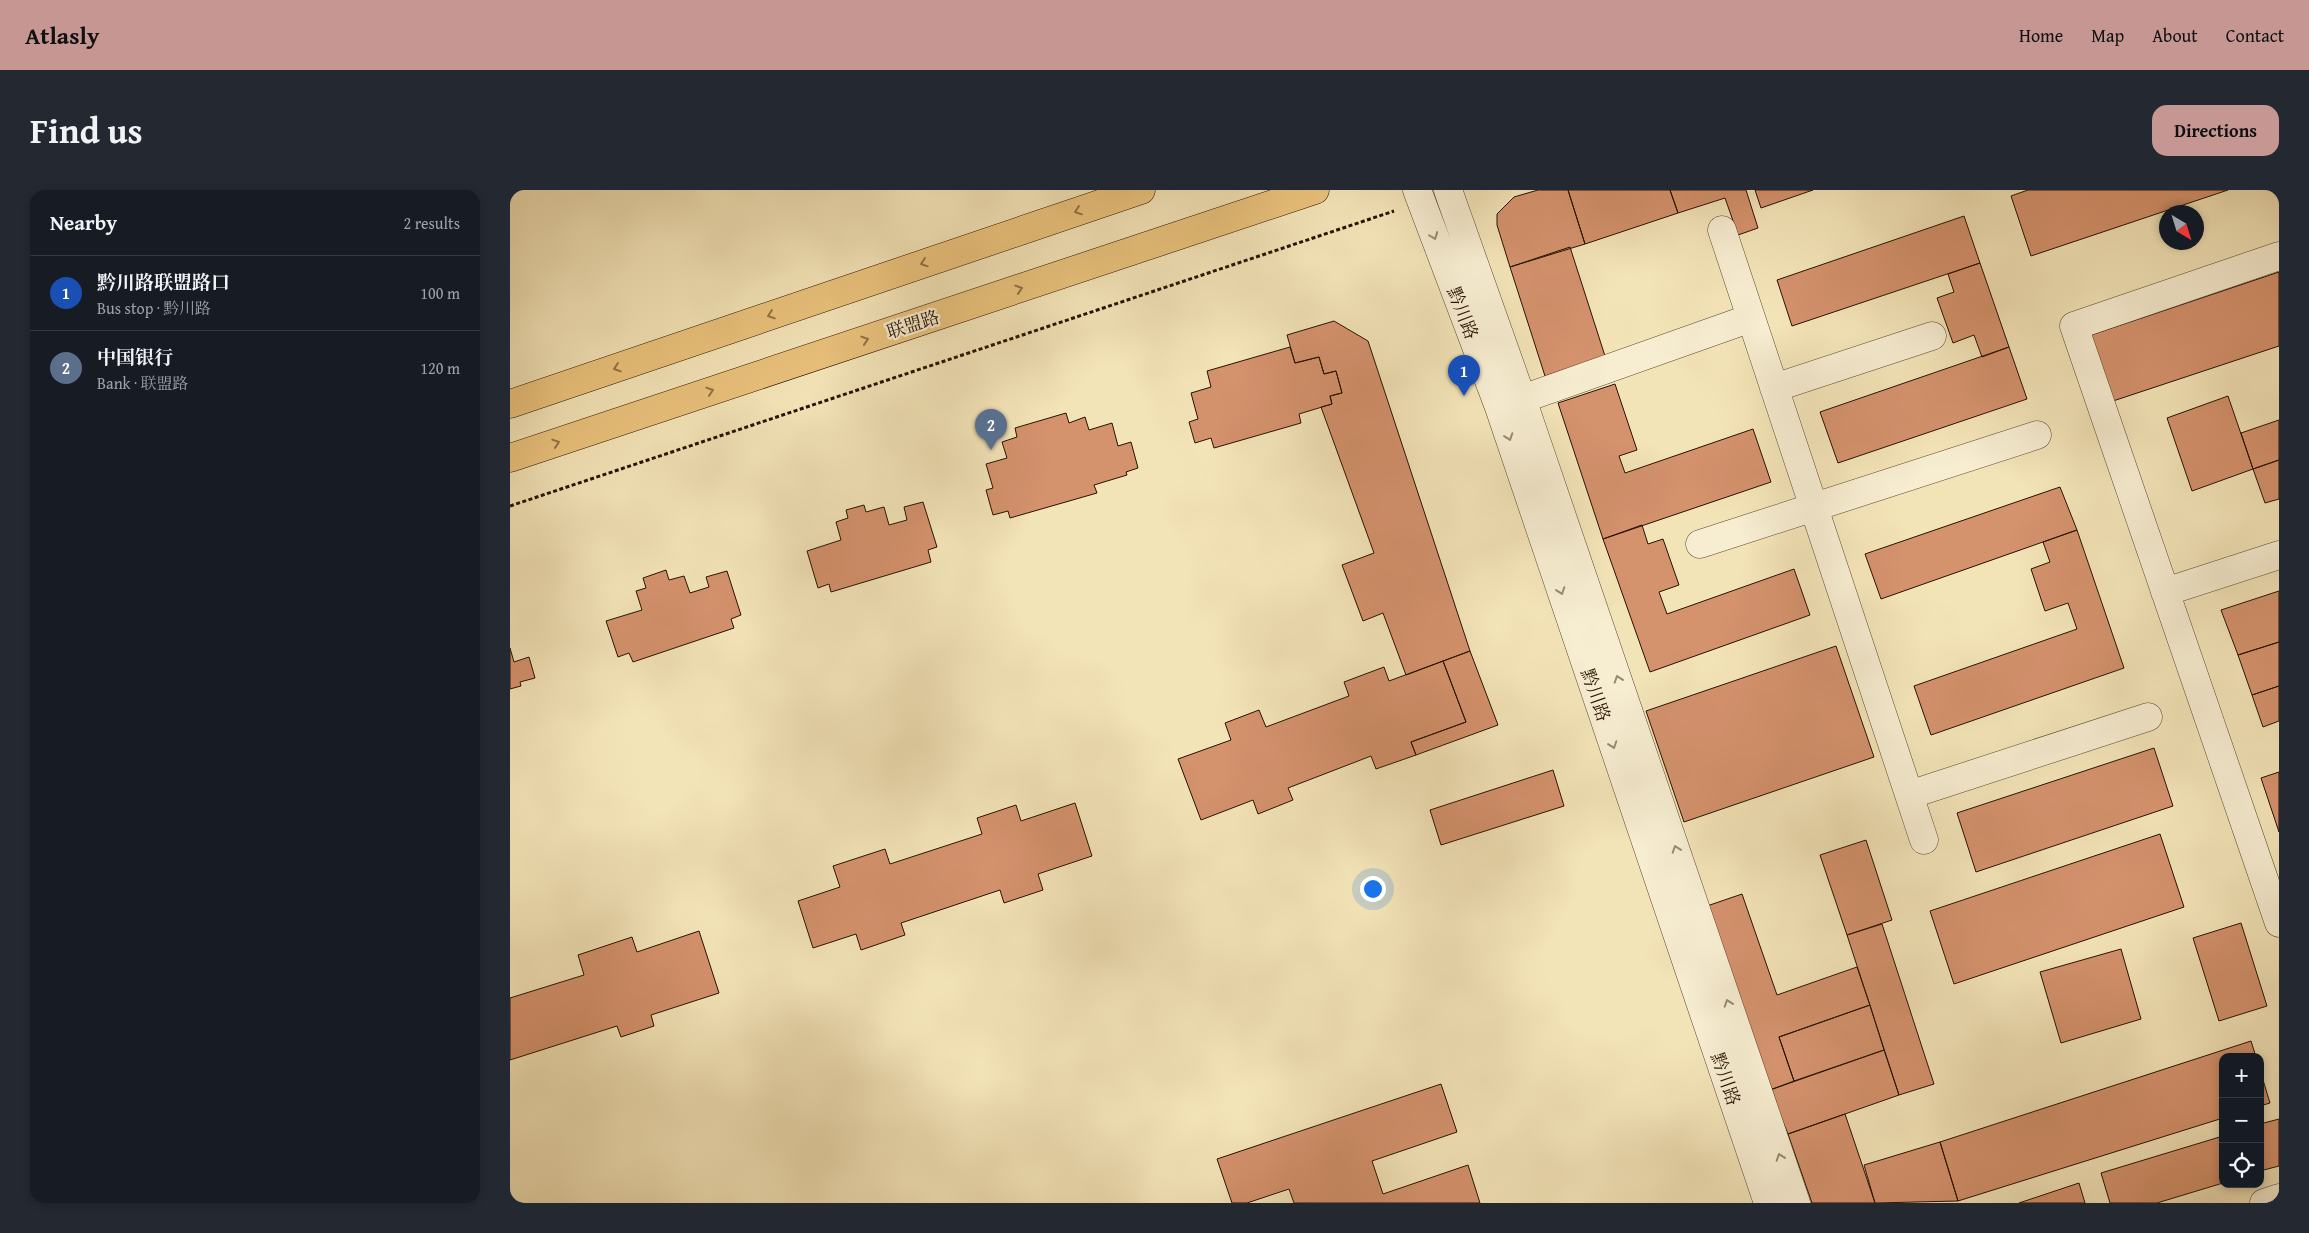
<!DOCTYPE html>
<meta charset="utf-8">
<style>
body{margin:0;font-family:"Gentium Book Plus","Noto Serif SC",serif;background:#242831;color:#f1f3f6}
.controls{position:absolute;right:15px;bottom:15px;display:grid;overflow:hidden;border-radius:10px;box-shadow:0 2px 8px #0003}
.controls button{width:45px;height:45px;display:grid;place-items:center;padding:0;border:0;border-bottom:1px solid #363941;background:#171b24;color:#f1f3f6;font:25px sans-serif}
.compass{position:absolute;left:1649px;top:15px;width:45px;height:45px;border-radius:50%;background:#171b24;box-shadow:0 2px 8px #0003;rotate:142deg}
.you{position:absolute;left:862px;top:698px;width:18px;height:18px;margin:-12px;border:4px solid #fff;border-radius:50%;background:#1a73e8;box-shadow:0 0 0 8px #1a73e833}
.badge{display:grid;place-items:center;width:32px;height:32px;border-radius:50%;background:#c59692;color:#fff;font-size:16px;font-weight:700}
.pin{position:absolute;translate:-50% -41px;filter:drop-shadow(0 1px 2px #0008)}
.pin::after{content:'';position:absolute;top:26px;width:18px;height:15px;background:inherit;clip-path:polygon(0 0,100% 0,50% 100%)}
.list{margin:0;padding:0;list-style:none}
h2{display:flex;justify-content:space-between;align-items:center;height:65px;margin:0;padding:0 20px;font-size:21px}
h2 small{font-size:16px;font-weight:400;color:#9ea1a6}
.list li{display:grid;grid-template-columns:32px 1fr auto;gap:15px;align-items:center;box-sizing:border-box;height:75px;padding:0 20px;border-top:1px solid #363941}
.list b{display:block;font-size:19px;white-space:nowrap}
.list p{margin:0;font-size:16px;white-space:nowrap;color:#9ea1a6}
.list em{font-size:16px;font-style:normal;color:#9ea1a6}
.icon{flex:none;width:28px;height:28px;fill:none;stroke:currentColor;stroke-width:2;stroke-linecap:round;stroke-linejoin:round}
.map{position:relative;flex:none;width:1769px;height:1013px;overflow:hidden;border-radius:15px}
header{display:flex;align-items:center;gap:30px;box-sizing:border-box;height:70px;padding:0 25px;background:#c59692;color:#111}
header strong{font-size:24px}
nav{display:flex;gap:28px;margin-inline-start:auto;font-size:18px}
.intro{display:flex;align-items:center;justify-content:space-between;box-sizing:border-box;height:120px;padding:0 30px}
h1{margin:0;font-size:35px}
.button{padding:12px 22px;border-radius:15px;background:#c59692;color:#111;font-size:18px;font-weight:700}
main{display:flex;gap:30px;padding:0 30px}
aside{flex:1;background:#171b24;border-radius:15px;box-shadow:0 2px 8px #0003}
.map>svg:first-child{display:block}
.building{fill:#d4926d;stroke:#261100}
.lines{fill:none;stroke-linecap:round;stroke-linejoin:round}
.minor-casing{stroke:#59462e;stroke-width:29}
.major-casing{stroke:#261100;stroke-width:29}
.path{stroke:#261100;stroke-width:3;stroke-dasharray:4 2.5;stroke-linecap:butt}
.minor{stroke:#f7edd1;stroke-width:28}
.major{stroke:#eac27c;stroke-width:28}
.oneway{stroke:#927244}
.oneway2{stroke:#998a73}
.labels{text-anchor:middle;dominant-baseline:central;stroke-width:4.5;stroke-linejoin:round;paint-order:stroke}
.street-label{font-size:18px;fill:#261100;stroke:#f7edd1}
</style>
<header>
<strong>Atlasly</strong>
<nav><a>Home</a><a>Map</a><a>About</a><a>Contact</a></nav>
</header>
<div class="intro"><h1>Find us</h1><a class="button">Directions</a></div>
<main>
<aside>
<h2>Nearby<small>2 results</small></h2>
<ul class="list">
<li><span class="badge" style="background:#1a4fb4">1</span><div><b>黔川路联盟路口</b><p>Bus stop · 黔川路</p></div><em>100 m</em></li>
<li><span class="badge" style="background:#5c6f8a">2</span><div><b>中国银行</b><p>Bank · 联盟路</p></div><em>120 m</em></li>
</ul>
</aside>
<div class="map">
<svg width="1769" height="1013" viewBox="0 0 1769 1013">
<rect width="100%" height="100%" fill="#f3e4b8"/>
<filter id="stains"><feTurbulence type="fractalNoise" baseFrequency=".004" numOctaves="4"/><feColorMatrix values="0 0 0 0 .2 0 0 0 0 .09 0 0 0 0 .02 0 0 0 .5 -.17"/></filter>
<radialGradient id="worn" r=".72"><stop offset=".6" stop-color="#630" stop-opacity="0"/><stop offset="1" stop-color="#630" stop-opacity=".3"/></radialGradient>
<path class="building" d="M1028 0H1058L1075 54 1000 77 987 35V24L1004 7Z
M1058 0H1160L1168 23 1075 54Z
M1160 0H1236L1248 38 1228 45 1215 8 1168 23Z
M1245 0H1303L1251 18Z
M1518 0H1718L1521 66 1501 6Z
M1454 26 1470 73 1282 136 1267 90Z
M1060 57 1095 166 1035 186 1000 77Z
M1470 73 1499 157 1472 167 1464 145 1443 153 1427 108 1444 102 1438 84Z
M1769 82V156L1600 212 1578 146Z
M824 131 858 151 960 461 896 485 873 423 853 431 832 375 864 363 811 217 822 214 820 206 832 203 826 181 814 184 809 167 785 173 777 145Z
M780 157 785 173 809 167 814 184 826 181 832 203 820 206 822 214 789 224 791 233 704 258 701 248 685 253 679 232 688 229 681 203 701 197 697 181Z
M1499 157 1517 209 1328 273 1310 222Z
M1105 194 1127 260 1109 266 1115 283 1243 239 1261 292 1093 349 1048 213Z
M1718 206 1743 279 1682 301 1657 228Z
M556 223 559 233 575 227 579 240 602 233 608 256 621 252 628 278 616 282 617 285 584 295 587 303 500 328 498 321 483 325 476 300 483 298 476 274 497 268 492 252 507 247 505 238Z
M1769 230V270L1743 279 1731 243Z
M1769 270V309L1755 313 1743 279Z
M1550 297 1567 340 1371 409 1355 364Z
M413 312 427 357 418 360 421 372 321 402 319 394 308 398 297 361 331 350 326 332 338 328 336 320 354 315 356 322 374 317 379 335 397 330 394 317Z
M1132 335 1138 354 1153 349 1169 395 1149 402 1157 424 1284 379 1300 425 1140 482 1093 349Z
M1567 340 1614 478 1421 545 1404 496 1567 439 1558 413 1535 421 1521 379 1540 372 1533 352Z
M156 380 159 390 174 386 180 403 199 397 196 387 217 381 231 425 221 429 224 438 123 472 119 463 108 467 96 431 132 420 126 401 136 398 133 388Z
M1769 401V452L1728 465 1711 420Z
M1769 452V496L1742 505 1728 465Z
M1326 456 1364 567 1174 632 1136 521Z
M0 458 4 472 19 467 25 488 10 492 11 496 0 499Z
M960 461 988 535 906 565 901 552 956 532 933 471Z
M933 471 956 532 901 552 906 565 866 579 861 566 778 598 783 610 748 624 743 610 691 630 668 569 721 550 715 533 749 520 756 537 839 506 834 492 874 477 879 491Z
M1769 496V531L1753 537 1742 505Z
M1644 558 1663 616 1466 682 1447 623Z
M1043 580 1054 616 931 655 920 620Z
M1769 582V642L1751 588Z
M565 613 582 666 528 684 533 700 494 713 490 700 391 733 395 745 351 760 346 744 303 758 288 711 330 697 323 676 375 659 380 674 472 644 467 628 506 615 511 631Z
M1650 644 1674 717 1444 794 1420 721Z
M1356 650 1382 730 1337 745 1310 665Z
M1232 704 1267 805 1347 777 1360 815 1269 847 1284 891 1260 900 1197 716Z
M1731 733 1757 816 1709 831 1683 748Z
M1372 734 1424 894 1389 905 1337 745Z
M189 741 209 803 141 825 144 836 111 847 107 836 0 870V808L74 785 68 765 122 747 127 762Z
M1611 759 1631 829 1551 853 1530 782Z
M1360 815 1374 860 1284 891 1269 847Z
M1741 851 1746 867H1713V928L1448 1011 1430 952Z
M1374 860 1389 905 1278 944 1260 900Z
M1750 880 1760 913 1750 916Z
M931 894 947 942 862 971 873 1004 958 975 970 1013H784L779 999 737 1013H722L707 969Z
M1335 924 1365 1013H1302L1278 944Z
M1769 929V976L1750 981V934Z
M1713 946V993L1647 1013H1600L1591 983Z
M1430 952 1448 1011 1365 1013 1354 975Z
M1569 993 1575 1013H1509Z"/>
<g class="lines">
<defs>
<path id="minor" d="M907 0 989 217 1258 1013
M938 0 1012 209 1286 1013
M1212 40 1414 650
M1769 66 1564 136 1769 733
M1264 198 1422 146
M995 215 1241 128
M1190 354 1527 245
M1655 402 1769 365
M1399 605 1638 527
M1754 1013 1769 1008"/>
<path id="major" d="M0 214 631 0
M0 268 805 0"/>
</defs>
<use href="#minor" class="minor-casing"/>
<use href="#major" class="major-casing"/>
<path class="path" d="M0 316 884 21"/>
<use href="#minor" class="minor"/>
<use href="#major" class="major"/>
</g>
<defs><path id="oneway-chevron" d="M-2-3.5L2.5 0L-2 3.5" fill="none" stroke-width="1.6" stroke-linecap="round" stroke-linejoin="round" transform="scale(1.25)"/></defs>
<g class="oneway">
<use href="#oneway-chevron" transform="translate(568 21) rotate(161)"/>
<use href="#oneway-chevron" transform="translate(414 73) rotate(161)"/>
<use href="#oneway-chevron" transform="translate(509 99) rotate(-18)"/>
<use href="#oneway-chevron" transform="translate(261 125) rotate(161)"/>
<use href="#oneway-chevron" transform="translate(355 150) rotate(-18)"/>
<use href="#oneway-chevron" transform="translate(107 178) rotate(161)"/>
<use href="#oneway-chevron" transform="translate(200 201) rotate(-18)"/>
<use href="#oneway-chevron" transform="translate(46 253) rotate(-18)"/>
</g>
<g class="oneway2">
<use href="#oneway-chevron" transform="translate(924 46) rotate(69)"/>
<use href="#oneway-chevron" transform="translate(999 247) rotate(71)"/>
<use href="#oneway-chevron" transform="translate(1051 401) rotate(71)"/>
<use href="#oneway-chevron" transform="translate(1108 489) rotate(-109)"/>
<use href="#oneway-chevron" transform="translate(1103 555) rotate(71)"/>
<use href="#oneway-chevron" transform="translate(1166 659) rotate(-109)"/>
<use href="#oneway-chevron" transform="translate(1218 813) rotate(-109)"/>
<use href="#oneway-chevron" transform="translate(1270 967) rotate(-109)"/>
</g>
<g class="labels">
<g class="street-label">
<text transform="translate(953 123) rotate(69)">黔川路</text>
<text transform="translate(403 134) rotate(-18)">联盟路</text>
<text transform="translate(1086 505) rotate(71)">黔川路</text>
<text transform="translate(1216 889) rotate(71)">黔川路</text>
</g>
</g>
<rect width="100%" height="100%" filter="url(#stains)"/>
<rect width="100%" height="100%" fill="url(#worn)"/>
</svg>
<div class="controls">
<button>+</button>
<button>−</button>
<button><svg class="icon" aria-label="locate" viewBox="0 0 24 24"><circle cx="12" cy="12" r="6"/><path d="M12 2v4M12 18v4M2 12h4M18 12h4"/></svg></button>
</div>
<svg class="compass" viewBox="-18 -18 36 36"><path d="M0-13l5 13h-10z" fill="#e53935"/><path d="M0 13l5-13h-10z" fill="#9ea1a6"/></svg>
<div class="you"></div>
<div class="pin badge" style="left:954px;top:206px;background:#1a4fb4">1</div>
<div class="pin badge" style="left:481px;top:260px;background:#5c6f8a">2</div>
</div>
</main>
